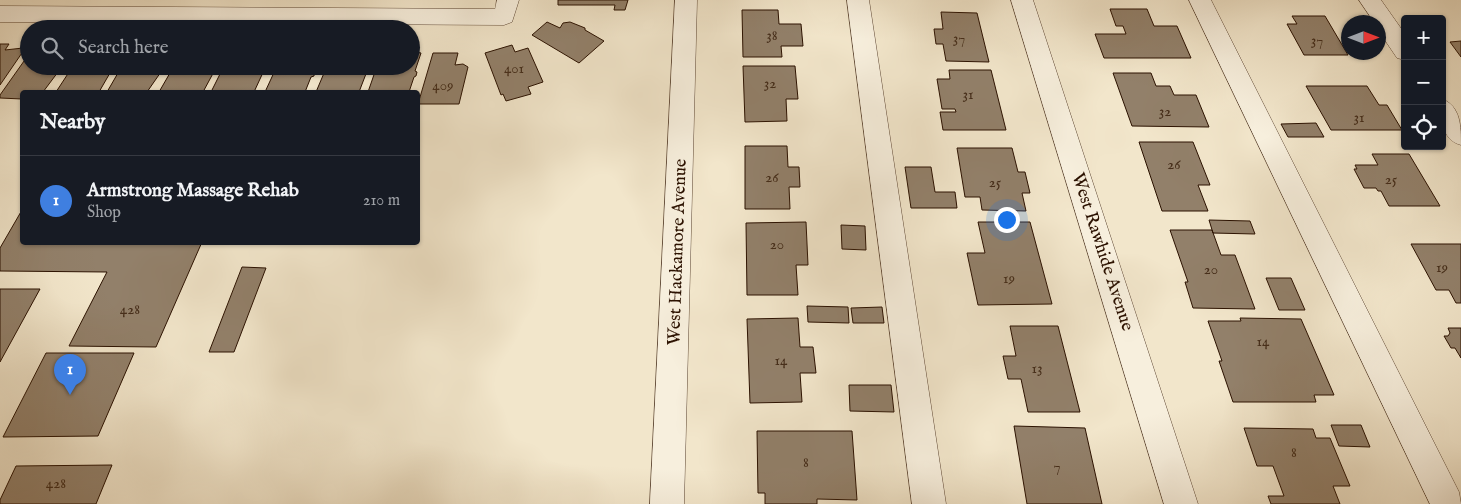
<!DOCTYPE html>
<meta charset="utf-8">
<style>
body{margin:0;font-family:"IM FELL English",serif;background:#242831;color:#f1f3f6}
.controls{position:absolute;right:15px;top:15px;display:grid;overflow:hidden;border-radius:5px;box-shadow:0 1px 4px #0004}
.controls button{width:45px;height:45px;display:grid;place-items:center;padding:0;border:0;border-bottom:1px solid #363941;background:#171b24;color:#f1f3f6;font:25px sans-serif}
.compass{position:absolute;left:1341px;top:15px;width:45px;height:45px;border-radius:50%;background:#171b24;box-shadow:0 1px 4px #0004;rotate:90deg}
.you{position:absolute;left:1006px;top:219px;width:18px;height:18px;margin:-12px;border:4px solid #fff;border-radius:50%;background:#1a73e8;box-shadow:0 0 0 8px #1a73e833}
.badge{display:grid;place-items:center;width:32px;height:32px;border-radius:50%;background:#0f766e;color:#fff;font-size:16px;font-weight:700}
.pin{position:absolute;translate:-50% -41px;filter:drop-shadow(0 1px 2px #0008)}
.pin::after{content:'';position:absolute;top:26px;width:18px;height:15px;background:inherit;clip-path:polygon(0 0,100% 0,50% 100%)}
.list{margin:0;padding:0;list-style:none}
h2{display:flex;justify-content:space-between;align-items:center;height:65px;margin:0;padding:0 20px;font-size:21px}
h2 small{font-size:16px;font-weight:400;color:#9ea1a6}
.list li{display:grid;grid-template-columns:32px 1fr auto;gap:15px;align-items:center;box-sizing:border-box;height:90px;padding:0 20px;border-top:1px solid #363941}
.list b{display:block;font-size:19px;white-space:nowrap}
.list p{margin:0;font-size:16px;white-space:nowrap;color:#9ea1a6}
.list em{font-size:16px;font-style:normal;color:#9ea1a6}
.icon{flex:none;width:28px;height:28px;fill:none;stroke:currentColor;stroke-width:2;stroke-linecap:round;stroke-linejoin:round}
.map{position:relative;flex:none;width:1461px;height:504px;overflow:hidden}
.search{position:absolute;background:#171b24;box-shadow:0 1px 4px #0004;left:20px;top:20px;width:400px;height:55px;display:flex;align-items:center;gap:12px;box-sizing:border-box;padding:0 18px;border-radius:28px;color:#9ea1a6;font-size:19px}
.panel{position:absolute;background:#171b24;box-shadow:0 1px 4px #0004;left:20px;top:90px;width:400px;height:155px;border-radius:5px}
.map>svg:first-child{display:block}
.building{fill:#92806a;stroke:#2b1100}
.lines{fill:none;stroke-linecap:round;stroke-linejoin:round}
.minor-casing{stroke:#5d4633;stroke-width:1}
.minor{fill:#f7efdd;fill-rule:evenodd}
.labels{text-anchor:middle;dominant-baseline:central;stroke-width:4.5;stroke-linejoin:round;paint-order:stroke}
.number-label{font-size:15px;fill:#452d1a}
.street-label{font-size:18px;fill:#2b1100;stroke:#f7efdd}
</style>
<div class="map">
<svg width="1461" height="504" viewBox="0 0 1461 504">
<rect width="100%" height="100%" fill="#f2e6cb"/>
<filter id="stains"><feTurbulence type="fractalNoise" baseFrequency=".004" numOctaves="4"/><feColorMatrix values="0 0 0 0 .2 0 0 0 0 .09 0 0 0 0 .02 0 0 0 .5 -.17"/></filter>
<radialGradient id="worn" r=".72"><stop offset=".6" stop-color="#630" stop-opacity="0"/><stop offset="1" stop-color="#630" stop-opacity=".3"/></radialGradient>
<path class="building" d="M558 0H628L625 10H614L615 5H558Z
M1110 9H1147L1154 26H1177L1191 58H1104L1095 34H1126L1123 26H1116Z
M742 10H778L779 24H801L803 46H781L782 57H743Z
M941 12 977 13 989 62 946 61 943 44H936L934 29H943Z
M1292 16H1325L1348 55H1304L1287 24H1297Z
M547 22 560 28 563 23 570 22 585 28V30L604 41 579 63 532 35Z
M1461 41V57L1450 42Z
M0 44H9L5 50 23 48 24 50 0 85Z
M512 45 515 52 528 48 543 82 528 87 531 94 506 101 503 94 501 95 485 53Z
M411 51 421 53 415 71 417 72 416 76 414 77 409 92H368L377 66H411Z
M433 53H458L455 65 463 64 468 67 459 104H418Z
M29 54V66H60L61 68 43 92H22V99L0 98V95Z
M73 66H114L99 92H56Z
M122 66H162L163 69 147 92H107Z
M174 66H217L203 92H159Z
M224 66H266L254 92H211Z
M277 66H315L314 76 311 77 305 92H265Z
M327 66H369L359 92H316Z
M743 66H795L798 99H786L787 121 745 122Z
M949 70H991L1006 130H943L940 112H956L955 109H942L937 79H950Z
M1113 73H1151L1156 86H1170L1174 95H1196L1209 127 1132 126Z
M1306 86H1367L1379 105H1387L1402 130H1331Z
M1316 123 1324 137H1288L1281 124Z
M1139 142H1193L1210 185H1198L1208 211H1162Z
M745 146H787L788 167H799L800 187H789L790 209H745Z
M957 148H1012L1018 172H1025L1030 193H1022L1026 211 982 210 980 197H965Z
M1372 154H1409L1440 206H1389L1381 191H1378L1376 188H1364L1354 169H1357L1355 165H1378Z
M905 167H931L935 192H955L957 208H911Z
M22 210V242H202L156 347 69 346 107 272 0 271V248Z
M1209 220 1250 221 1255 234 1213 233Z
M806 222 808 265H796L798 295H747L746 223Z
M978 222H1030L1052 304 978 305 967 253H985Z
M841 225 865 226 866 250 842 249Z
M1170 230H1212L1221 255H1235L1255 309 1193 308 1185 282H1188Z
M1411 244H1461V303H1456L1449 290H1436Z
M242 267 266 268 234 352H209Z
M1266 278H1291L1305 310H1279Z
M0 289H40L0 362Z
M807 306 848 307 849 323 808 322Z
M882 307 884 323H853L851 308Z
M798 318 800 347H813L816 373H800L802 402 750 403 747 319Z
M1240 318 1301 319 1334 395H1314L1316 402H1233L1219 361H1222L1208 321H1241Z
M1010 326H1058L1080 412H1028L1021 379H1008L1003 356H1016Z
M1448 328H1461V358L1455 348H1451L1444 336H1448L1450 333Z
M46 353H134L98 436 3 437Z
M849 385H891L894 412 850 411Z
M1331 425H1361L1370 447 1339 446Z
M1014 426 1085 428 1102 504H1027Z
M1244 428 1313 429 1316 438H1330L1350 486H1333L1340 504H1271L1268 496H1284L1273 466H1257Z
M757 431H852L857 500 817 499V504H765V493H758Z
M112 465 96 504H0V500L16 466Z"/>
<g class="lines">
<defs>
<path id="minor" d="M497 0H519L512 22 504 25 0 22V6L495 9Z
M675 0H697L684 504H650Z
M847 0H869L946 504H912Z
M1011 0H1033L1198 504H1164Z
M1189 0H1211L1459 492 1461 504H1430Z
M1359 0H1381L1405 34V60L1397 58 1378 30V22H1374Z
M1442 99C1461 106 1461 127 1461 145 1440 139 1442 118 1442 99Z"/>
</defs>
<use href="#minor" class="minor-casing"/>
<use href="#minor" class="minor"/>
</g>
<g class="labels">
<g class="number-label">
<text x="772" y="35">38</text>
<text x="959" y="38">37</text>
<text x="1317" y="40">37</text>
<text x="514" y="68">401</text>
<text x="770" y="83">32</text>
<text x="443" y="85">409</text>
<text x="968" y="94">31</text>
<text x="1165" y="111">32</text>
<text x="1359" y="117">31</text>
<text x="1174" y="164">26</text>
<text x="772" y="177">26</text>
<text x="1391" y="179">25</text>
<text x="995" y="182">25</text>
<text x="777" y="244">20</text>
<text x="1442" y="267">19</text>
<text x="1211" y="269">20</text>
<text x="1009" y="278">19</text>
<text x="130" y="309">428</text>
<text x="1263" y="341">14</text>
<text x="781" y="360">14</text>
<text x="1037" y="368">13</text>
<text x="1294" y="452">8</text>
<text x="806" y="462">8</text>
<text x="1057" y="466">7</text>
<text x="56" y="483">428</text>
</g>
<g class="street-label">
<text transform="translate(678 252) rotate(-88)">West Hackamore Avenue</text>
<text transform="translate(1102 252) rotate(72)">West Rawhide Avenue</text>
</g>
</g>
<rect width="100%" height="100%" filter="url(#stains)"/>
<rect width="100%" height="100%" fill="url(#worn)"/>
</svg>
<div class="controls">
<button>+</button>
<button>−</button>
<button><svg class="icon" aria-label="locate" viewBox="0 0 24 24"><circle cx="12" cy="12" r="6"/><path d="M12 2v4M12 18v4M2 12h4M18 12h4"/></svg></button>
</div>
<svg class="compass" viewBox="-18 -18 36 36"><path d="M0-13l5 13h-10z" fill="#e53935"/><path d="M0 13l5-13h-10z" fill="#9ea1a6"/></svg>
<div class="you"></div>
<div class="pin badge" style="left:70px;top:395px;background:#3f7fe0">1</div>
<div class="search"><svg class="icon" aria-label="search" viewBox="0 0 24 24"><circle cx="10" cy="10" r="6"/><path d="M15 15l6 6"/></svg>Search here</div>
<section class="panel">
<h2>Nearby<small></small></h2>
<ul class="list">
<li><span class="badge" style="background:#3f7fe0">1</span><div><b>Armstrong Massage Rehab</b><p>Shop</p></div><em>210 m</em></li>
</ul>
</section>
</div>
